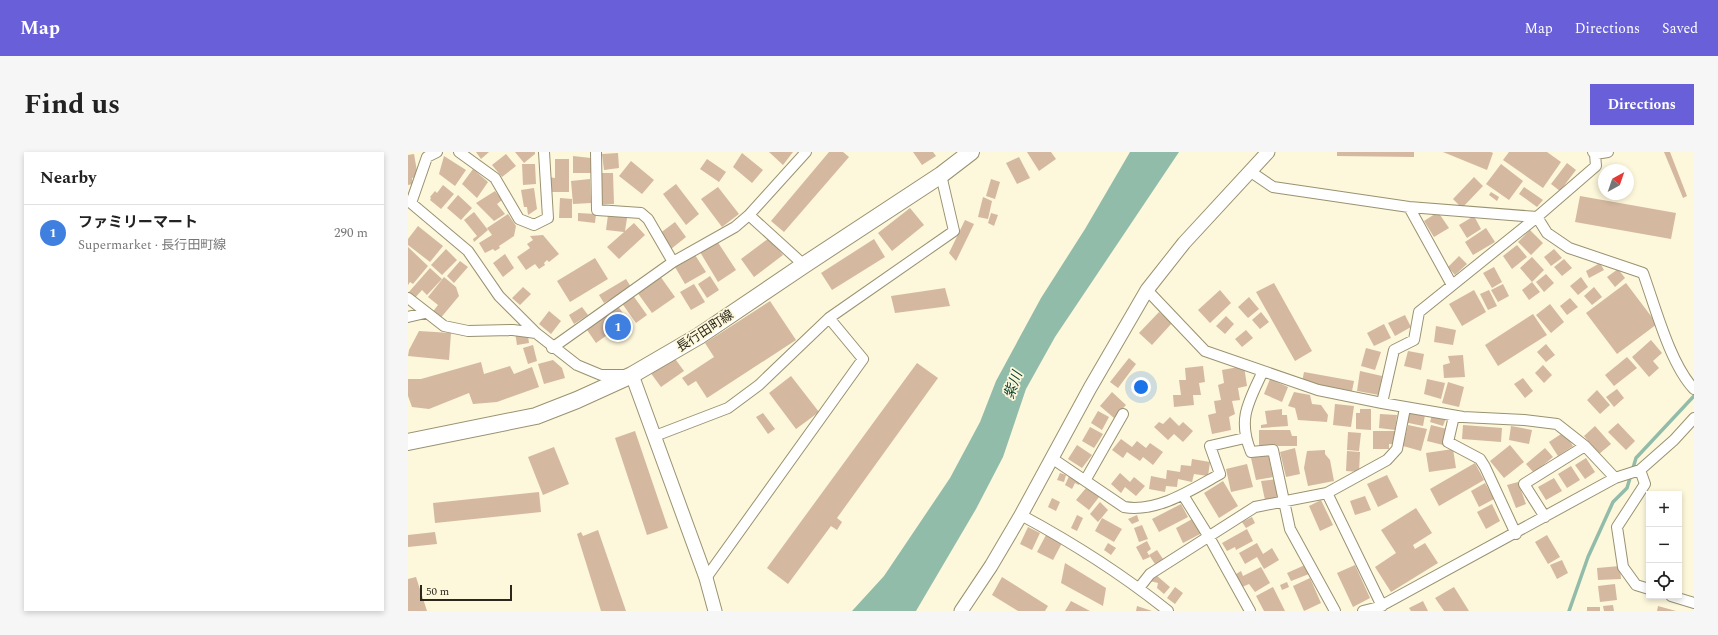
<!DOCTYPE html>
<meta charset="utf-8">
<style>
body{margin:0;font-family:Spectral,"Noto Sans JP",serif;background:#f6f6f6;color:#222}
.controls{position:absolute;right:12px;bottom:12px;display:grid;overflow:hidden;border-radius:0px;box-shadow:0 2px 6px #0003}
.controls button{width:36px;height:36px;display:grid;place-items:center;padding:0;border:0;border-bottom:1px solid #e0e0e0;background:#fff;color:#222;font:20px sans-serif}
.compass{position:absolute;left:1190px;top:12px;width:36px;height:36px;border-radius:50%;background:#fff;box-shadow:0 2px 6px #0003;rotate:40deg}
.scale{position:absolute;left:12px;bottom:10px;width:92px;box-sizing:border-box;padding-left:4px;border:2px solid #2b281b;border-top:0;font-size:11px;line-height:14px;white-space:nowrap;color:#2b281b;-webkit-text-stroke:3px #fdf7db;paint-order:stroke}
.you{position:absolute;left:733px;top:235px;width:14px;height:14px;margin:-10px;border:3px solid #fff;border-radius:50%;background:#1a73e8;box-shadow:0 0 0 6px #1a73e833}
.badge{display:grid;place-items:center;width:26px;height:26px;border-radius:50%;background:#695fd9;color:#fff;font-size:13px;font-weight:700}
.pin{position:absolute;translate:-50% -50%;border:2px solid #fff;box-shadow:0 1px 4px #0006}
.list{margin:0;padding:0;list-style:none}
h2{display:flex;justify-content:space-between;align-items:center;height:52px;margin:0;padding:0 16px;font-size:17px}
h2 small{font-size:13px;font-weight:400;color:#767676}
.list li{display:grid;grid-template-columns:26px 1fr auto;gap:12px;align-items:center;box-sizing:border-box;height:56px;padding:0 16px;border-top:1px solid #e0e0e0}
.list b{display:block;font-size:15px;white-space:nowrap}
.list p{margin:0;font-size:13px;white-space:nowrap;color:#767676}
.list em{font-size:13px;font-style:normal;color:#767676}
.icon{flex:none;width:22px;height:22px;fill:none;stroke:currentColor;stroke-width:2;stroke-linecap:round;stroke-linejoin:round}
.map{position:relative;flex:none;width:1286px;height:459px;overflow:hidden;border-radius:0px}
header{display:flex;align-items:center;gap:24px;box-sizing:border-box;height:56px;padding:0 20px;background:#695fd9;color:#fff}
header strong{font-size:19px}
nav{display:flex;gap:22px;margin-inline-start:auto;font-size:14px}
.intro{display:flex;align-items:center;justify-content:space-between;box-sizing:border-box;height:96px;padding:0 24px}
h1{margin:0;font-size:28px}
.button{padding:10px 18px;border-radius:0px;background:#695fd9;color:#fff;font-size:14px;font-weight:700}
main{display:flex;gap:24px;padding:0 24px}
aside{flex:1;background:#fff;border-radius:0px;box-shadow:0 2px 6px #0003}
.map>svg:first-child{display:block}
.water{fill:#92bcaa}
.lines{fill:none;stroke-linecap:round;stroke-linejoin:round}
.stream{stroke:#92bcaa;stroke-width:3.5}
.building{fill:#d5b8a0}
.minor-casing{stroke:#999271;stroke-width:12}
.tertiary-casing{stroke:#999271;stroke-width:15}
.primary-casing{stroke:#999271;stroke-width:18}
.minor{stroke:#fff;stroke-width:10}
.tertiary{stroke:#fff;stroke-width:13}
.primary{stroke:#fff;stroke-width:16}
.labels{text-anchor:middle;dominant-baseline:central;stroke-width:3.5;stroke-linejoin:round;paint-order:stroke}
.street-label{font-size:13px;fill:#2b281b;stroke:#fdf7db}
.water-label{font-size:14px;font-style:italic;fill:#013e2c;stroke:#fdf7db}
</style>
<header>
<strong>Map</strong>
<nav><a>Map</a><a>Directions</a><a>Saved</a></nav>
</header>
<div class="intro"><h1>Find us</h1><a class="button">Directions</a></div>
<main>
<aside>
<h2>Nearby<small></small></h2>
<ul class="list">
<li><span class="badge" style="background:#3f7fe0">1</span><div><b>ファミリーマート</b><p>Supermarket · 長行田町線</p></div><em>290 m</em></li>
</ul>
</aside>
<div class="map">
<svg width="1286" height="459" viewBox="0 0 1286 459">
<rect width="100%" height="100%" fill="#fdf7db"/>
<path class="water" d="M722 0H771L647 185 618 237 595 305 568 357 508 459H444L476 424 542 326 572 270 588 229 633 146 677 77Z"/>
<g class="lines">
<path class="stream" d="M1161 459 1180 405 1205 350 1219 336 1228 306 1286 244"/>
</g>
<path class="building" d="M68 0H81L73 7Z
M107 0H127V2L116 11Z
M361 0H385L375 13Z
M421 0H435L441 5 376 80 363 69Z
M505 0H525L528 4 514 13Z
M619 0H643L648 7 631 19Z
M929 0H1006V5L929 4Z
M1035 0H1083L1085 1 1079 18Z
M1101 0H1139L1153 10 1135 36 1095 8Z
M1256 0H1262L1279 44 1275 46Z
M210 1 211 16 196 18 194 2Z
M334 1 355 18 344 31 325 15Z
M6 2 10 25 4 26 5 32 0 33V3Z
M98 2 108 14 94 25 84 13Z
M36 4 58 18 47 34 31 22Z
M165 4 183 6V21H165Z
M611 5 622 26 609 32 598 11Z
M147 7H161V40H141L140 25 147 26Z
M299 7 318 20 311 30 292 17Z
M223 9 246 28 234 42 211 24Z
M1159 11 1168 18 1152 39 1143 32Z
M114 12H127L128 32 115 33Z
M1093 12 1115 29 1101 48 1078 32Z
M65 17 80 30 69 46 54 32Z
M191 21H205L206 52H191Z
M1066 25 1075 34 1054 56 1045 47Z
M182 27 183 51 165 52 163 29Z
M583 27 592 30 587 47 578 44Z
M268 32 291 62 278 73 255 42Z
M35 33 46 42 33 57 22 48 23 46 22 45 27 39 29 41Z
M310 35 331 62 314 75 293 47Z
M1116 35 1135 48 1129 55 1111 42Z
M126 36 129 57 120 63 119 55H116L113 38Z
M87 39 94 48 89 52 97 62 86 69 68 51Z
M1083 40 1091 45 1089 49 1081 43Z
M50 43 64 56 53 68 39 56Z
M1172 44 1268 61 1263 87 1167 70Z
M575 45 584 49 580 67 570 65Z
M152 46 164 47V66H151Z
M502 56 516 73 484 99 470 81Z
M66 60 80 78 66 90 65 87 69 84 56 68Z
M1030 60 1041 76 1026 85 1016 69Z
M170 61 188 62 187 71 170 69Z
M583 61 590 63 586 74 580 71Z
M100 62 108 74 106 84 91 94 92 96 87 99 85 97 77 101 71 91 84 83 79 76Z
M200 63 219 66 217 79 226 71 237 83 211 107 199 95 216 80 198 78Z
M1066 64 1073 77 1059 86 1051 73Z
M557 68 566 72 548 109 541 101Z
M267 70 278 85 263 97 251 82Z
M10 74 35 94 22 110 0 93V87Z
M1078 76 1087 90 1065 103 1057 90Z
M1122 78 1135 91 1123 103 1110 90Z
M135 83 151 102 141 110 139 108 136 111 137 113 131 117 127 112 118 118 109 105 122 96 119 92 125 88 122 84Z
M361 86 375 103 346 125 333 107Z
M466 87 477 105 424 138 413 121Z
M309 89 328 118 310 130 292 100Z
M1109 93 1119 105 1104 117 1095 104Z
M0 95 20 114 5 132 2 130 0 133Z
M38 97 49 108 34 123 23 113Z
M1146 97 1154 106 1143 114 1136 105Z
M97 102 106 116 95 125 85 111Z
M287 103 298 120 277 132 267 115Z
M1051 104 1059 112 1047 123 1040 115Z
M1124 105 1136 118 1124 130 1112 116Z
M187 106 200 127 162 150 149 129Z
M1156 107 1164 116 1154 124 1146 115Z
M52 109 60 115 46 131 39 124Z
M1192 111 1196 118 1181 126 1178 119Z
M1086 115 1094 130 1084 136 1075 121Z
M22 116 34 127 19 143 14 138 6 147 0 141Z
M1210 117 1217 126 1207 135 1199 125Z
M1138 122 1146 131 1136 140 1128 130Z
M252 124 267 145 244 161 229 140Z
M302 124 311 138 299 146 290 132Z
M36 125 48 135 51 144 31 168 23 162 30 153 20 145Z
M1173 125 1180 135 1170 143 1162 134Z
M218 127 223 135 196 151 191 143Z
M1124 130 1132 140 1121 148 1114 138Z
M866 131 904 199 887 209 848 140Z
M1218 131 1249 172 1209 202 1178 161Z
M286 132 297 150 283 158 272 140Z
M1095 132 1101 144 1090 150 1083 138Z
M115 135 123 142 112 153 104 146Z
M1186 135 1194 145 1184 153 1176 144Z
M537 136 542 154 487 161 483 144Z
M812 138 823 151 802 171 790 158Z
M1066 138 1078 160 1054 174 1041 152Z
M1081 138 1089 154 1080 158 1072 142Z
M224 142 239 163 228 171 213 150Z
M841 145 851 157 840 166 830 155Z
M1162 146 1170 155 1159 163 1152 154Z
M362 149 388 188 299 246 288 229 280 234 274 226 306 205 297 191Z
M1142 152 1156 170 1143 181 1128 163Z
M209 153 220 168 188 191 177 175Z
M174 155 180 163 166 172 161 163Z
M141 159 153 169 143 182 131 172Z
M751 160 764 171 744 193 731 181Z
M853 160 861 170 852 177 844 168Z
M1125 162 1139 183 1090 214 1077 193Z
M997 163 1003 175 987 184 980 171Z
M818 164 826 172 817 182 808 174Z
M976 172 983 186 966 194 959 181Z
M1028 174 1048 178 1045 193 1026 190Z
M838 178 845 186 834 195 827 187Z
M11 179 43 181 41 208 0 204 1 198Z
M107 180 120 184 121 191 109 193Z
M1243 188 1254 201 1245 209 1251 216 1241 225 1224 205Z
M1138 192 1147 203 1138 210 1129 200Z
M125 193 129 209 120 212 115 196Z
M958 196 973 200 967 218 953 214Z
M1000 199 1016 202 1013 218 996 214Z
M1055 203 1057 225 1036 226 1035 213 1042 211 1040 204Z
M265 204 276 219 253 235 242 220Z
M1219 205 1229 216 1206 234 1197 223Z
M721 206 728 212 710 236 702 230Z
M145 208 154 216 157 226 136 232 130 212Z
M73 210 76 222 102 214 106 222 124 215 131 235 89 250 65 252 61 241 21 257 4 255 0 244V227H13Z
M509 211 530 226 429 366 434 370 429 378 423 374 380 432 359 416Z
M1135 213 1144 223 1136 231 1127 221Z
M795 214 797 230 791 231 793 243H785L786 253 766 255 765 243H773L771 228H778L777 216Z
M836 214 839 234 830 236 832 248 824 249 827 262 821 265 823 278 804 282 800 263 808 261 806 249 813 248 810 233 816 231 814 218Z
M952 219 974 224 971 243 949 239Z
M896 220 946 229 944 239 894 230Z
M383 224 411 260 388 277 361 241Z
M1115 226 1125 239 1117 246 1106 232Z
M862 227 880 235 874 250 856 242Z
M1019 227 1037 231 1033 247 1016 242Z
M1040 230 1056 235 1051 255 1034 251Z
M1209 237 1216 246 1206 255 1198 245Z
M1189 238 1202 253 1192 262 1179 248Z
M704 240 718 253 706 266 692 254Z
M886 240 902 243 904 252 913 253 920 263 919 270 890 268 887 256 880 254Z
M927 252 946 254 943 275 925 273Z
M874 257V263H879L880 274 853 276V273L859 272 857 259Z
M952 257H963V278L948 277V261H952Z
M690 259 701 265 694 278 683 271Z
M998 259 1017 263 1015 274 996 270Z
M355 261 367 277 360 282 348 265Z
M972 262 989 263 987 278 971 276Z
M1024 263 1038 266 1035 274 1022 270Z
M762 265 771 274 775 270 785 279 775 290 766 282 760 288 746 275 751 270 755 272Z
M1210 271 1227 289 1218 298 1200 280Z
M1000 273 1019 277 1013 299 995 294Z
M1023 273 1039 277 1035 293 1019 289Z
M1055 273 1094 276 1093 290 1054 287Z
M1103 274 1124 278 1121 292 1101 288Z
M1187 274 1203 292 1191 302 1176 284Z
M682 275 695 282 686 296 674 289Z
M851 278H882L884 284H889V294H851Z
M227 279 260 376 239 383 207 286Z
M965 279H987L986 292H981V297H965Z
M940 280 953 281 951 299 939 298Z
M1156 280 1165 294 1150 304 1141 290Z
M713 287 724 295 729 289 738 296 742 291 755 300 745 313 735 305 732 309 719 300 715 306 704 298Z
M669 293 684 303 674 316 660 307Z
M1102 293 1116 310 1096 326 1082 309Z
M146 295 161 332 135 343 120 305Z
M887 296 892 322 878 325 872 300Z
M1137 296 1145 305 1126 321 1118 312Z
M1045 297 1048 316 1021 320 1018 301Z
M917 298V302L922 308 926 329 900 334 896 316 899 299Z
M939 299 952 300 951 320 938 319Z
M860 302 865 325 848 328 843 306Z
M1178 306 1187 320 1177 327 1167 313Z
M784 307 802 310 800 324 786 322 784 330 770 327 769 335 758 334 757 340 741 337 743 324 758 327 759 318 772 320 773 313 783 314Z
M1067 311 1076 328 1031 354 1022 337Z
M839 312 845 335 823 340 818 317Z
M1163 314 1172 328 1159 336 1150 322Z
M663 320 674 326 671 333 667 331 664 337 657 333Z
M652 321 658 323 656 330 649 328Z
M712 321 722 330 726 325 737 334 728 344 717 335 713 341 703 332Z
M979 323 990 345 970 355 959 332Z
M1146 326 1154 339 1138 348 1130 335Z
M869 327 872 345 857 348 853 329Z
M815 329 830 354 811 366 796 341Z
M1110 330 1118 352 1108 356 1099 333Z
M1077 331 1086 347 1071 355 1063 339Z
M678 336 691 345 681 358 668 348Z
M131 340 133 360 27 371 25 351Z
M957 344 963 358 947 363 942 349Z
M644 346 652 350 648 359 640 355Z
M913 348 925 373 912 379 901 354Z
M692 350 700 358 690 370 682 362Z
M773 352 780 365 751 380 744 367Z
M1084 352 1092 369 1078 377 1069 360Z
M1008 356 1024 381 1005 393 1007 397 1017 391 1030 411 983 440 967 415 988 401 973 378Z
M669 363 675 366 669 379 663 376Z
M729 363 731 369 724 372 720 367Z
M844 365 847 371 838 376 834 370Z
M694 366 714 377 706 390 687 379Z
M786 366 794 381 775 391 768 376Z
M734 373 740 387 731 390 726 376Z
M620 375 632 381 624 398 612 392Z
M839 377 845 389 828 398 827 395 819 399 814 391Z
M190 378 218 459H193L169 382 173 380 175 384Z
M27 380 29 392 0 395V383Z
M638 383 654 391 645 408 629 400Z
M1139 383 1152 405 1140 412 1127 390Z
M739 389 743 397 739 400 742 405 735 408 728 395Z
M700 391 708 396 703 403 696 398Z
M849 391 855 402 864 396 871 408 856 417 849 405 837 412 831 401Z
M749 398 755 407 747 412 741 403Z
M1154 408 1160 421 1149 427 1142 413Z
M657 411 698 436 695 454 653 431Z
M897 413 901 422 883 429 879 421Z
M947 413 962 446 945 455 929 421Z
M1212 414 1213 427 1190 428 1189 416Z
M853 415 862 431 847 440 841 432 832 436 825 424 833 419 835 424Z
M748 423 762 435 756 442 749 436 750 431 742 429Z
M8 425 19 459H0V427Z
M594 425 640 454 637 459H610L584 443Z
M902 426 913 451 896 459 885 434Z
M879 430 881 435 874 438 872 433Z
M1207 432 1209 448 1192 450 1190 434Z
M767 435 775 441 767 452 759 446Z
M865 435 877 459H856L848 444Z
M1046 435 1061 459H1036L1027 446Z
M663 449 682 459H657Z
M1015 449 1020 459H1003L1001 456Z
M1205 453 1206 459H1196L1195 454Z
M729 454 744 459H728Z
M1250 454 1268 459H1249Z
M1179 455H1192V459H1179Z"/>
<g class="lines">
<defs>
<path id="minor" d="M29 0 19 5 3 51 60 99 91 144 128 181
M51 0 87 26 111 67 126 73 140 66 136 0
M188 0 189 58 233 61 240 67 265 110
M1187 2 1200 0
M843 20 865 35 1001 55 1129 65 1139 81 1161 96 1235 121C1247 154 1262 212 1286 237
M1001 55 1044 133
M341 63 396 113
M739 138 797 199 910 238 974 251 1055 265 1116 268 1149 272 1177 294 1207 326
M0 146 36 174 60 179 105 178 128 181 169 213 193 223H218
M0 165 17 161
M144 196 265 110 327 75 341 63 398 0
M855 219C841 249 829 267 843 300L865 298 882 377 927 459
M974 251 986 198 1006 188 1011 160 1129 65 1188 14 1187 2 1185 0
M1046 264 1040 290 1072 307 1077 315 1108 382
M247 284 320 256 351 233 421 166 546 79 533 23
M645 307 716 355C749 361 785 337 812 322L802 294 837 286
M1232 318 1237 332 1209 375 1215 415 1228 433 1241 437
M678 327 715 262
M919 341 974 454
M775 343 801 385 842 459
M613 363C665 391 714 422 760 459
M1137 365 1116 332 1177 294
M298 426 455 207 421 166
M731 436 742 422 847 355 919 341 979 308 989 297 997 256
M1263 444 1286 451
M955 459 971 455 1207 326 1232 318 1266 288 1286 266"/>
<path id="tertiary" d="M224 223 298 426 307 459
M553 459 583 414 613 363 682 236 739 138 776 91 860 0"/>
<path id="primary" d="M0 290 128 264 169 248 224 223 291 184 396 113 533 23 563 0"/>
</defs>
<use href="#minor" class="minor-casing"/>
<use href="#tertiary" class="tertiary-casing"/>
<use href="#primary" class="primary-casing"/>
<use href="#minor" class="minor"/>
<use href="#tertiary" class="tertiary"/>
<use href="#primary" class="primary"/>
</g>
<g class="labels">
<g class="street-label">
<text transform="translate(297 179) rotate(-33)">長行田町線</text>
</g>
<g class="water-label">
<text transform="translate(605 233) rotate(-70)">紫川</text>
</g>
</g>
</svg>
<div class="controls">
<button>+</button>
<button>−</button>
<button><svg class="icon" aria-label="locate" viewBox="0 0 24 24"><circle cx="12" cy="12" r="6"/><path d="M12 2v4M12 18v4M2 12h4M18 12h4"/></svg></button>
</div>
<svg class="compass" viewBox="-18 -18 36 36"><path d="M0-13l5 13h-10z" fill="#e53935"/><path d="M0 13l5-13h-10z" fill="#767676"/></svg>
<div class="scale">50 m</div>
<div class="you"></div>
<div class="pin badge" style="left:210px;top:175px;background:#3f7fe0">1</div>
</div>
</main>
